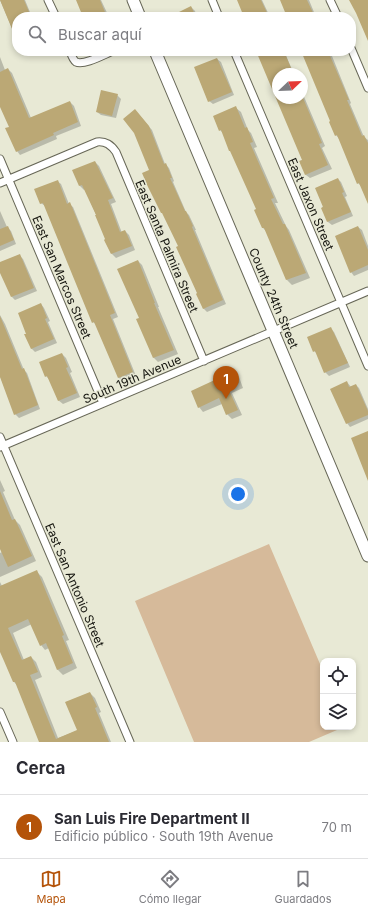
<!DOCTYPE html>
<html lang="es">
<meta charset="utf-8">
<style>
body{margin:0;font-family:Inter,sans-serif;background:#f7f7f7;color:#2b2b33}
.controls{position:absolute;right:12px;bottom:12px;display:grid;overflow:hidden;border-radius:8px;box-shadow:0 2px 6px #0003}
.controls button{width:36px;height:36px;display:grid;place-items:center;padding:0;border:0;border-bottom:1px solid #e1e1e2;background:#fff;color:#2b2b33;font:20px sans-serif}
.compass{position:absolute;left:272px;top:68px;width:36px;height:36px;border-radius:50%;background:#fff;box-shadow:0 2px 6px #0003;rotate:67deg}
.you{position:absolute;left:238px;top:494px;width:14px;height:14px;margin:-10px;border:3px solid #fff;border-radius:50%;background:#1a73e8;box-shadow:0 0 0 6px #1a73e833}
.badge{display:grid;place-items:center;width:26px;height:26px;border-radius:50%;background:#b45309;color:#fff;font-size:13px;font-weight:700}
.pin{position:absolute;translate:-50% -33px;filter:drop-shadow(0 1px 2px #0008)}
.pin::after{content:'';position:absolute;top:21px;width:14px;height:12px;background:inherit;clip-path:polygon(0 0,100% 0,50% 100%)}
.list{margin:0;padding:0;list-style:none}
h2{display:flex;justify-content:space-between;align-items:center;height:52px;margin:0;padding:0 16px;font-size:17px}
h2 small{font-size:13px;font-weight:400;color:#7c7c81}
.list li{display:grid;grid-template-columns:26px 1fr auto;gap:12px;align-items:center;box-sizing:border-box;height:64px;padding:0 16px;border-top:1px solid #e1e1e2}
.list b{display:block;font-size:15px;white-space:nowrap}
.list p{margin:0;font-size:13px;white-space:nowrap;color:#7c7c81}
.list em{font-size:13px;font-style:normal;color:#7c7c81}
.icon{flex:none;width:22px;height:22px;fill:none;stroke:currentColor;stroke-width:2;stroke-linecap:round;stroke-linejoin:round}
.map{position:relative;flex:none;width:368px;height:742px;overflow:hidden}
.search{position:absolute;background:#fff;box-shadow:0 2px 6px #0003;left:12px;right:12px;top:12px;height:44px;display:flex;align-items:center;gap:10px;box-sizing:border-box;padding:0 14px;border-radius:16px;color:#7c7c81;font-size:15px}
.sheet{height:116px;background:#fff}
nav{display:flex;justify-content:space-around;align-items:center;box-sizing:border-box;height:56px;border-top:1px solid #e1e1e2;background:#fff;font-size:11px;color:#7c7c81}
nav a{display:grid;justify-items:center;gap:2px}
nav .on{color:#b45309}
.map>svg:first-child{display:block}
.green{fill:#d6ba9a}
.shadow{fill:#0003}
.building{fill:#bba875}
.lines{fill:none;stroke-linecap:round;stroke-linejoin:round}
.street-casing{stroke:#676757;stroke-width:9}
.secondary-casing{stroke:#676757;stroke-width:13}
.street{stroke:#fff;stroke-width:7}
.secondary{stroke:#fff;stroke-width:11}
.labels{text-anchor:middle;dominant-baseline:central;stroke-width:3;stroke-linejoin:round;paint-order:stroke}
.street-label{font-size:12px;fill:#14140e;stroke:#e8e9d5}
</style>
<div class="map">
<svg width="368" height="742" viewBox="0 0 368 742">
<rect width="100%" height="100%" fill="#e8e9d5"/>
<path class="green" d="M269 544 323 671V727H344L309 742H194L135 601Z"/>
<path class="shadow" d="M0 0H25L32 17H17V40Z
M77 0H101L109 17H84Z
M239 0H262L270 17H242V16L244 15Z
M281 0H309L316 17H288Z
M191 7 195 11 197 17H174Z
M22 51H38L26 56Z
M192 51H204L195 54Z
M256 51H284L294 74H278V98H302V92L325 146 322 148 332 169 310 178 306 175 300 161 303 160 260 58Z
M303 51H330L351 103 350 104 364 137 368 140V201L362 187 358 183 340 140 336 135 332 121Z
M0 57 5 70 8 69 12 73 31 118 70 102 74 106 81 126 56 136 57 139 20 155 17 151 10 127 0 103Z
M217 59 221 62 234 95 213 104 209 101Z
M117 95 121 99 116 118 101 115 97 112Z
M236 108 241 112 248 130 251 133 257 147 254 148 278 203H275L286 226 289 230 310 278 292 285 287 280 267 232 263 228 257 209 223 133 220 130Z
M135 110 152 130 165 164 169 168 174 181 173 182 186 212 189 215 196 230H195L226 304 207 312 203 308 150 170Z
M95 162 99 166 116 202 111 204 122 233 125 231 129 235 135 250 116 258 112 254 106 240H107L85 189 84 190 80 186 73 171Z
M338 179 341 182 347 196 345 197 353 216 332 225 328 222 322 208Z
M57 181 61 184 69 204 73 207 118 317 113 319 136 376 122 381 119 378 97 325 93 322 45 206 41 203Z
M0 211 7 227 11 231 16 244 0 251Z
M358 227 362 230 368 246V270L354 276 351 272Z
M19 255 23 259 37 291 15 300 12 297 0 270V263Z
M138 261 142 265 159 307H158L178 354 158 362 154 358 138 320 140 319Z
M41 304 44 308 50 321 48 322 57 343 35 352 31 348Z
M0 315 5 324 24 370 27 373 40 409 19 418 15 414 0 376Z
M331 329 334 332 350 367 329 376 325 372 318 354 314 351Z
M62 354 66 358 72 372 70 373 80 397 63 404 58 400 51 381 46 376Z
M234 373 239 377 243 388 232 393 242 415 232 419 227 414 222 404 203 412 199 407Z
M347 382 351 387 356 385 359 388 368 409V419L350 427 347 423Z
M0 480 5 491 3 492 15 520 20 525 36 561 0 577V553L2 552 0 548Z
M37 572 42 577 69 640 66 641 77 668 63 675 58 670 49 648 45 650 41 645 32 624 13 633 24 660 31 657 36 662 42 677 35 680 58 738 79 730 90 693 95 698 101 712 99 713 111 742H40L17 685 14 682 0 649V582L2 586Z"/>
<path class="building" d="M0 0H24L27 7 31 17H17V41Z
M76 0H100L107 17H83Z
M237 0H261L269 17H244Z
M280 0H307L315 17H287Z
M349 0H368V41L356 13Z
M191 6 196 17H169Z
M256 51H284L291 68 278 73V98H303L322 143 319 144 328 165 305 175 299 161 302 160Z
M301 51H328L349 100H347L362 136 364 135 368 143V204L359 183 357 184 337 135 335 136 329 122 330 121Z
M217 58 232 92 208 102 194 67Z
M8 68 29 118 70 101 78 122 53 133 54 135 16 152 5 128 9 127 0 107V72Z
M101 90 118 94 112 116 96 112Z
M236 106 245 128 247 127 253 142 250 143 274 198 271 199 283 224H285L306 273 286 280 264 228H262L254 210 256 209 230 151H229L221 130 219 131 213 116Z
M135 109 149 126 164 164 166 163 172 178H170L185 211H186L193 226 192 227 223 300 203 309 196 294 197 293 176 247 178 246 162 213H161L148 187 142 173 149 170 134 133 123 119Z
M95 161 113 198 108 200 120 232 125 230 132 246 111 254 104 240 105 239 95 215H96L82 185 79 186 72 170Z
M338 178 344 192 342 193 351 212 327 222 321 208 323 207 315 188Z
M58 180 67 204 70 202 115 313 110 315 133 372 118 378 94 322 92 323 43 203 40 204 34 189Z
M8 226 14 240 0 246V229Z
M358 226 368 250V265L350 273 335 236Z
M20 254 34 288 11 297 0 273V262Z
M138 260 155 303H154L174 350 153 358 136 319 139 318 117 269Z
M41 303 47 318 45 319 54 339 31 349 24 334H26L18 313Z
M0 316 22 369 24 368 38 405 14 415 0 377Z
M331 327 348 363 324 373 315 351 313 352 307 337Z
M62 353 68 367 66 368 77 393 58 401 47 376 45 377 39 362Z
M234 371 239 383 228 388 238 410 226 415 219 398 198 408 191 391Z
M347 381 349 387 356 384 368 411V415L346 424 330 389Z
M368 431V481L351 438Z
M0 491 12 520 15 519 32 556 8 567 0 549Z
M37 570 64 635 62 636 73 663 57 670 46 643 40 646 28 619 8 628 22 660 31 656 38 672 30 675 56 739 77 730 65 702 90 692 97 707 95 708 109 742H39L15 682H13L4 661 0 652V586Z"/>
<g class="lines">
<defs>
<path id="street" d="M48 0 56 17
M212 0 219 17
M330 0 338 17
M351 48 368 88
M70 51C71 54 73 60 76 62 84 66 105 54 113 51
M234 51 368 366
M0 159 103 403
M0 183 97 142C106 141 111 145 116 152L204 361
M0 437 130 742
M0 447 368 291
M0 712 13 742"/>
<path id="secondary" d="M133 0 140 17
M155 51 368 556"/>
</defs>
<use href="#street" class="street-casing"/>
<use href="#secondary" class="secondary-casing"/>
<use href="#street" class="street"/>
<use href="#secondary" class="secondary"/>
</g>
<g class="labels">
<g class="street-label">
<text transform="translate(311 204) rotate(67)">East Jaxon Street</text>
<text transform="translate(167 246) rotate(67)">East Santa Palmira Street</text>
<text transform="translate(62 277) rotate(67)">East San Marcos Street</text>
<text transform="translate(274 298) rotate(67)">County 24th Street</text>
<text transform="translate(132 379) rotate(-23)">South 19th Avenue</text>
<text transform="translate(75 585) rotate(67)">East San Antonio Street</text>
</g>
</g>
</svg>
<div class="controls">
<button><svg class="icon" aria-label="locate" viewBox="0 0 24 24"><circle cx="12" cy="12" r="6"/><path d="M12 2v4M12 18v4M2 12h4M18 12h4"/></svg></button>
<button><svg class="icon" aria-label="layers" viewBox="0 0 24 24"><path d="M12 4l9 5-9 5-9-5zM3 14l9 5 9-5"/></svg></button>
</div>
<svg class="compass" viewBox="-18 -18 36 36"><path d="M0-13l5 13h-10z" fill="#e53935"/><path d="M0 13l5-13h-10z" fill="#7c7c81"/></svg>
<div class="you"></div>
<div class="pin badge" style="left:226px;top:399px">1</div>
<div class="search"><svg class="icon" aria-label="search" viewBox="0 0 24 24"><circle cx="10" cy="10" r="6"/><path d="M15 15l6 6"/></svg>Buscar aquí</div>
</div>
<section class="sheet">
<h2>Cerca<small></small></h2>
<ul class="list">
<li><span class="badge">1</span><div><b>San Luis Fire Department II</b><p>Edificio público · South 19th Avenue</p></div><em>70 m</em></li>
</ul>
</section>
<nav>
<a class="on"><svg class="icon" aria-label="map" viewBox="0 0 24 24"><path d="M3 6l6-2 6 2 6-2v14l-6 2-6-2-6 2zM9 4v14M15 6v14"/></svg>Mapa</a>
<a><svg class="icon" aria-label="directions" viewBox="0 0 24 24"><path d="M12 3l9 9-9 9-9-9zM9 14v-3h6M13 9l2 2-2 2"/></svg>Cómo llegar</a>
<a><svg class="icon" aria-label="saved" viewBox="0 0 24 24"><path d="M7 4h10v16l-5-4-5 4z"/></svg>Guardados</a>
</nav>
